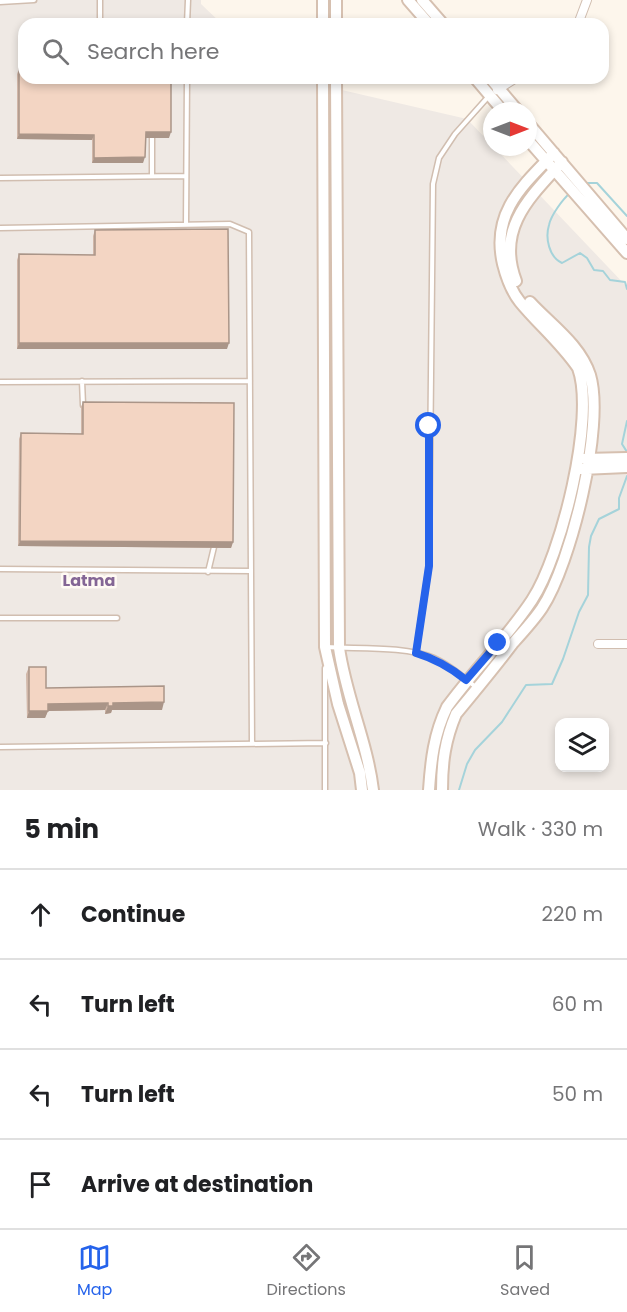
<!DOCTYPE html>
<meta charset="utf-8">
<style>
body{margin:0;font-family:Poppins,sans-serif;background:#f2f2f2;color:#202124}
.controls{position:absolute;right:18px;bottom:18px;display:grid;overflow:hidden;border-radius:12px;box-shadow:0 3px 9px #0003}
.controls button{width:54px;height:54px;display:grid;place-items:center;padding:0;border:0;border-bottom:2px solid #e0e0e0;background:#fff;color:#202124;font:30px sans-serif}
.compass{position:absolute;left:483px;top:102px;width:54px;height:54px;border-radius:50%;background:#fff;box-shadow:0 3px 9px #0003;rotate:90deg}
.stop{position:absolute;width:18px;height:18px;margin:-14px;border:4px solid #2563eb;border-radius:50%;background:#fff}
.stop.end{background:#2563eb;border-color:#fff;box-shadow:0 2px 6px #0008}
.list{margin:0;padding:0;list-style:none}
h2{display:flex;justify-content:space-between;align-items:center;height:78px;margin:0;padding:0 24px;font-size:26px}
h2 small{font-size:20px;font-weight:400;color:#757577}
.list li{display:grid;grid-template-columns:39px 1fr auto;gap:18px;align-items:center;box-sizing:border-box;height:90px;padding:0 24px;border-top:2px solid #e0e0e0}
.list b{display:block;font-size:22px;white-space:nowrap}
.list em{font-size:20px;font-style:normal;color:#757577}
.icon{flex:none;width:33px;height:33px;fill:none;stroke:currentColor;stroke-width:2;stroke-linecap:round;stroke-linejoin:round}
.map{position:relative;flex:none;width:627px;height:790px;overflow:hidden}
.search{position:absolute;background:#fff;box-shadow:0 3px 9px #0003;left:18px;right:18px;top:18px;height:66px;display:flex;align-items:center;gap:15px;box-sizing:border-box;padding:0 21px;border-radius:18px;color:#757577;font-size:22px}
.sheet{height:438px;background:#fff}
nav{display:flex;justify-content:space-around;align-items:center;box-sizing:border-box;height:84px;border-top:2px solid #e0e0e0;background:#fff;font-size:16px;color:#757577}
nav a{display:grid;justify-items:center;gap:3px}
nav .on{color:#2563eb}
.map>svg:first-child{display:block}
.industrial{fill:#efe9e4;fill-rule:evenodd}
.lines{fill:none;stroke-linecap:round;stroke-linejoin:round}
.stream{stroke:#a5d3da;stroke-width:2}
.lane-casing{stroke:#d1beb0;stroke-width:7}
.street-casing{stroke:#d1beb0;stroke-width:10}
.secondary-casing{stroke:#d6c0b0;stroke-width:14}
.lane{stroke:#fff;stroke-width:4}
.street{stroke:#fff;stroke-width:8}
.secondary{stroke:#fff;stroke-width:10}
.wall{fill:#d1b7a8}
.shaded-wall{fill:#aa9588}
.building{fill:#f3d5c3;stroke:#aa9588;stroke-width:1.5}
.route{stroke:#2563eb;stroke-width:8}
.labels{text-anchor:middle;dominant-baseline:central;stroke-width:5;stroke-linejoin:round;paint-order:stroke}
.neighbourhood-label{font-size:16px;font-weight:bold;fill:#846695;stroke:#fffaf3}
</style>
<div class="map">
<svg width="627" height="790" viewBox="0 0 627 790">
<rect width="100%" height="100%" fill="#fdf6ec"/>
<path class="industrial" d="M0 0H201V4L222 24H24V78H290L467 119 492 145V147H494L627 287V790H0ZM560 722H604V768H560Z"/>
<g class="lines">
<path class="stream" d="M585 183H597L627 216
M570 193C563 199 551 215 549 225 545 238 549 257 562 263L580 253 587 258 594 270 603 271 610 280 625 282 627 289
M627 421 622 444 627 452
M459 790 467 764 475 750 502 722 526 685 552 684 563 659 579 612 588 595 589 547 591 536 599 519 619 509V498L627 476"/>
<defs>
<path id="lane" d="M100 0V24
M0 2 34 0
M187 24 188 0
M152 176V138
M0 178 185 176
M186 225 187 78
M0 228 230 224 249 232 252 744
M82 381 83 405
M0 382 250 381
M0 569 251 571
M208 572 214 547
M0 618H117
M327 647C359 649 405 646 434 658 450 665 463 677 477 688
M416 653 429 566 433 184 439 158 455 134 488 97
M0 747 326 743
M325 790V668"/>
<path id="street" d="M578 24 587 0
M497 90 516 78
M598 644H627"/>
<path id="secondary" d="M408 0 429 24
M422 0 443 24
M323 24V0
M336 24V0
M323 78 325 647 338 704 360 773 362 790
M336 78 339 648C346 697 367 741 373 790
M475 78 503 111
M490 78 518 111
M528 123 627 239
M528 140 627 253
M516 281C496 229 529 198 562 162
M584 459 627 458
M582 469 627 467
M429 790C431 760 434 734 447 707 474 670 507 638 532 600 561 556 596 417 578 368 561 343 538 324 520 302 512 292 506 276 503 264 491 213 522 186 554 153
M442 790C442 762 445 740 456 714 475 691 495 667 513 643 523 632 534 620 542 608 571 564 605 425 590 375 580 344 550 324 530 302"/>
</defs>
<use href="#lane" class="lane-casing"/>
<use href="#street" class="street-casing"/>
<use href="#secondary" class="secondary-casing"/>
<use href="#lane" class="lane"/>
<use href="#street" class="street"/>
<use href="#secondary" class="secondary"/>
</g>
<path class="wall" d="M19 69 169 138H146L143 163H92V140L17 139V74Z
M95 230 227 349H17V260L19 254 93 255V236Z
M83 402 233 542 231 548 18 546 19 439 21 433 81 434V407Z
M29 667 46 688 162 710H112L111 713 105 714V710L48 711 45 718H27L26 674Z"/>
<path class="shaded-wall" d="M146 132H171L169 138H144Z
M19 134 94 135 92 140 17 139Z
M145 157 143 163H92L94 158Z
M19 343H229L227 349H17Z
M20 541 233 542 231 548 18 546Z
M164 702 162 710H112L111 713 105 714 108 706 113 703Z
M108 703 105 710 48 711 45 718H27L29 711 48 704Z"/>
<path class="building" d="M19 69H24V78H171V132H146L145 157 94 158V135L19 134Z
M228 229 229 343H19V254L95 255V230Z
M83 402 234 403 233 542 20 541 21 433 83 434Z
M29 667H46V688L164 686V702L113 703V706H108V703L48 704V711H29Z"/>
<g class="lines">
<path class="route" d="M429 426V566L416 653C436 659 450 667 466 680L498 643"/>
</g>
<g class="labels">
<g class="neighbourhood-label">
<text x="89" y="580">Latma</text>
</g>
</g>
</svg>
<div class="controls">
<button><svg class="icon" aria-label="layers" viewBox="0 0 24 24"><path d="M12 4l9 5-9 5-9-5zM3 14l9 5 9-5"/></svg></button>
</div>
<svg class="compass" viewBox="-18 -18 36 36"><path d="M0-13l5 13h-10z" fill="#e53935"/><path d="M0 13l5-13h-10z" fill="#757577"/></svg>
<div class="stop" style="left:429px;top:426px"></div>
<div class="stop end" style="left:498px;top:643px"></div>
<div class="search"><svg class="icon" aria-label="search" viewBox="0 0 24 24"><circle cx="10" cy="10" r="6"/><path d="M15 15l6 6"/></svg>Search here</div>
</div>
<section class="sheet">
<h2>5 min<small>Walk · 330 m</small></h2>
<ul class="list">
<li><svg class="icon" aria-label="ahead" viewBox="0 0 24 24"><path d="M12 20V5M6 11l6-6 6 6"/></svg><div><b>Continue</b></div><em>220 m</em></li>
<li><svg class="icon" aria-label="left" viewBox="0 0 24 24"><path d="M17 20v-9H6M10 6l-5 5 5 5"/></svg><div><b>Turn left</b></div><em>60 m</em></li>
<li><svg class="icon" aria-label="left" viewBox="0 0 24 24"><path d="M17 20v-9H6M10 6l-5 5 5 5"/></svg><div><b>Turn left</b></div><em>50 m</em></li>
<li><svg class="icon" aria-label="arrive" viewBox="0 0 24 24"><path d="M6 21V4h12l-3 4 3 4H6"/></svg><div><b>Arrive at destination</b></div></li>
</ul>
</section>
<nav>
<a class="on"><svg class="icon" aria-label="map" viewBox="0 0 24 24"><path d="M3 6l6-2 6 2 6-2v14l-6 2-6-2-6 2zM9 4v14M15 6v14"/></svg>Map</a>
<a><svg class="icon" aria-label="directions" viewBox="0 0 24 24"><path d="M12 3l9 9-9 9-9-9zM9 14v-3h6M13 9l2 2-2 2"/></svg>Directions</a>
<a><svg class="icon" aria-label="saved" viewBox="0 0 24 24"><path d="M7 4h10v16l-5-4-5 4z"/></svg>Saved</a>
</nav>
